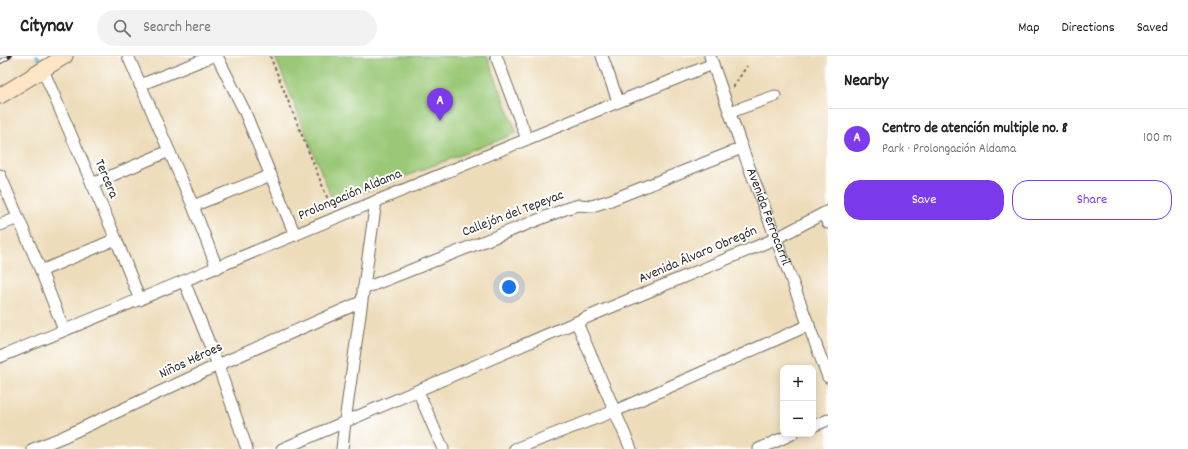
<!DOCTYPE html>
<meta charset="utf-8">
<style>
body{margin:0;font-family:Dekko,sans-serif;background:#f2f2f2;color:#222}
.controls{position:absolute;right:12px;bottom:12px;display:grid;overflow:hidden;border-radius:8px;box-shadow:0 2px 10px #0003}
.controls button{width:36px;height:36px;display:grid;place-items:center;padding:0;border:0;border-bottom:1px solid #e0e0e0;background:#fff;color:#222;font:20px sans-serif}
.you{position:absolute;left:509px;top:231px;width:14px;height:14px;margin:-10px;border:3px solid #fff;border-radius:50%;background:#1a73e8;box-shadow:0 0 0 6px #1a73e833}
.badge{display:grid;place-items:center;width:26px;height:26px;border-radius:50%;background:#7c3aed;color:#fff;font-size:13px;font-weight:700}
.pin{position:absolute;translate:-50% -33px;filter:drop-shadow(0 1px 2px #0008)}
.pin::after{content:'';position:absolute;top:21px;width:14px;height:12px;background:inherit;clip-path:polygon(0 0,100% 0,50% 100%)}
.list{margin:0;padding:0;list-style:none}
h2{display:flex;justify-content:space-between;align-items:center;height:52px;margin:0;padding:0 16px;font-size:17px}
h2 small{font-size:13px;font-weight:400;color:#767676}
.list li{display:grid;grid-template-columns:26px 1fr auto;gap:12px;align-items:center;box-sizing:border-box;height:60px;padding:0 16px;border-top:1px solid #e0e0e0}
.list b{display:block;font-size:15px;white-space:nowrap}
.list p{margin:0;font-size:13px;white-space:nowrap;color:#767676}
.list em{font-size:13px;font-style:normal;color:#767676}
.actions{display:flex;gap:8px;padding:12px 16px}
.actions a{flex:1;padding:9px 0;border:1px solid #7c3aed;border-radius:16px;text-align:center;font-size:14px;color:#7c3aed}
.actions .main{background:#7c3aed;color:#fff}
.icon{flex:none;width:22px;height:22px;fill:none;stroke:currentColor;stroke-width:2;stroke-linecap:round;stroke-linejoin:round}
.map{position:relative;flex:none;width:828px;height:393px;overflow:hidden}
header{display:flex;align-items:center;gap:24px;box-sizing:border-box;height:56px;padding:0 20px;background:#fff;border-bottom:1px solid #e0e0e0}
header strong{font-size:19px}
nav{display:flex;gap:22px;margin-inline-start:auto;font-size:14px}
.search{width:280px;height:36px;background:#f2f2f2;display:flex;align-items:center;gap:10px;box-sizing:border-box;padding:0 14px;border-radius:22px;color:#767676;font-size:15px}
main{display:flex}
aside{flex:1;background:#fff}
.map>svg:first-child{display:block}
.green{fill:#9ac876;stroke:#627a50}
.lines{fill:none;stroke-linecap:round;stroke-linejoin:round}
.stream{stroke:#6aa8dc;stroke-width:3.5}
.street-casing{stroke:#6f695d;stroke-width:13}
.secondary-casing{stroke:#6f695d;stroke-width:17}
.path{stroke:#6f695d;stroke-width:2;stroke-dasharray:3 3;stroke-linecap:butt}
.street{stroke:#fff;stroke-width:11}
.secondary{stroke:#fde5c5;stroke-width:15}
.rail-casing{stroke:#2b2b2b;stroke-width:4.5}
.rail{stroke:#fff;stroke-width:3;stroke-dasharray:9;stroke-linecap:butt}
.labels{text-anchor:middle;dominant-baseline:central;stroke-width:4;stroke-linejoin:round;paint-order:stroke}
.street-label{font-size:14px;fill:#2b2b2b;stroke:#fff}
</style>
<header>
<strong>Citynav</strong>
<div class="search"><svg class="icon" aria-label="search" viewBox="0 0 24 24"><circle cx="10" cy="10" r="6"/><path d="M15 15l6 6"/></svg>Search here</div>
<nav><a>Map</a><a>Directions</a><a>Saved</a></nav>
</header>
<main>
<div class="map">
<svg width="828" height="393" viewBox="0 0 828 393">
<rect width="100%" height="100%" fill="#fff"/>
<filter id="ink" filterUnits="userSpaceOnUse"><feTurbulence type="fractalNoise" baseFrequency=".025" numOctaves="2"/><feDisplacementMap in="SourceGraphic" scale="8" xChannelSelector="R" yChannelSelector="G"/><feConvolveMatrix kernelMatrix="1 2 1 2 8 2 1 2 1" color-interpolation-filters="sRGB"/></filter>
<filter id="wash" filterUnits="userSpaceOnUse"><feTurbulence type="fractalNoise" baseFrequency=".012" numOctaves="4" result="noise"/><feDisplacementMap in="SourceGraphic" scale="16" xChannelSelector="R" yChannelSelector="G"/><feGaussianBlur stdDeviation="0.9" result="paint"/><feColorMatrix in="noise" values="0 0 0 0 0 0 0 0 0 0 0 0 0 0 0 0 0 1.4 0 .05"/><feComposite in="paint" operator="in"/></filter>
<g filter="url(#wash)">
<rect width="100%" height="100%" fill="#eddcb9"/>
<path class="green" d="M275 0H487L517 77 334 148Z"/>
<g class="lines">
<path class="stream" d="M37 0 39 3"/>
</g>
</g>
<g filter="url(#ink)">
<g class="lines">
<defs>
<g id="street">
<path d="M128 0 193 150 217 212"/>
<path d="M217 0 244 54 295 179"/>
<path d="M496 0 527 83"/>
<path d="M602 0 618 45"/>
<path id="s1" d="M710 0 742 92 828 321"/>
<path d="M43 14 116 183 140 244"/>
<path d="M140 29 213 0"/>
<path d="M730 56 775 40"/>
<path d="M0 119 41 215 64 274"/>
<path d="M92 128 169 95"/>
<path d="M193 150 271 119"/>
<path d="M823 158 828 167"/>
<path d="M0 169 18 162"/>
<path d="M41 215 116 183"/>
<path d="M184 225 218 309 247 393"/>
<path d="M363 233 568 152 579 149 592 150 611 144 742 92"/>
<path d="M577 267 631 393"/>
<path d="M0 301C238 203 474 103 713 8"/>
<path d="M418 335 443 393"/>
<path d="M813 370 828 364"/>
<path d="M33 393 63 381 218 309 361 246"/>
<path d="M282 393 602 255 777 182 828 155"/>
<path d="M342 393 345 365 376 145"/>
<path d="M515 393 615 355 809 269"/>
<path d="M759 393 792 378"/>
</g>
<path id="secondary" d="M0 40 65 0"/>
</defs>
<use href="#street" class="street-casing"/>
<use href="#secondary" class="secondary-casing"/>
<path class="path" d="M270 0 331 151
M733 31 747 10"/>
<use href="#street" class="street"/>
<use href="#secondary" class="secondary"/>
<defs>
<path id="rail" d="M0 6 10 0"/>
</defs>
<use href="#rail" class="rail-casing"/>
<use href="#rail" class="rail"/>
</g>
</g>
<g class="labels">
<g class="street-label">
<text transform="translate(106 123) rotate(67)">Tercera</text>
<text transform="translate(350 139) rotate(-23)">Prolongación Aldama</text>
<text transform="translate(513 158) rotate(-21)">Callejón del Tepeyac</text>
<text stroke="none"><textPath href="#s1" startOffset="171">Avenida Ferrocarril</textPath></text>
<text transform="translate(698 199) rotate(-23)">Avenida Álvaro Obregón</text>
<text transform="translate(191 305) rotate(-25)">Niños Héroes</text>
</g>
</g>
</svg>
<div class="controls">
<button>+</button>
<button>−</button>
</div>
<div class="you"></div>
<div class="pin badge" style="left:440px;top:65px">A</div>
</div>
<aside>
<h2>Nearby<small></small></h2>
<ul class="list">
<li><span class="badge">A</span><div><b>Centro de atención multiple no. 8</b><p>Park · Prolongación Aldama</p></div><em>100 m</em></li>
</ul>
<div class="actions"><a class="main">Save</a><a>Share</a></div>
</aside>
</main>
